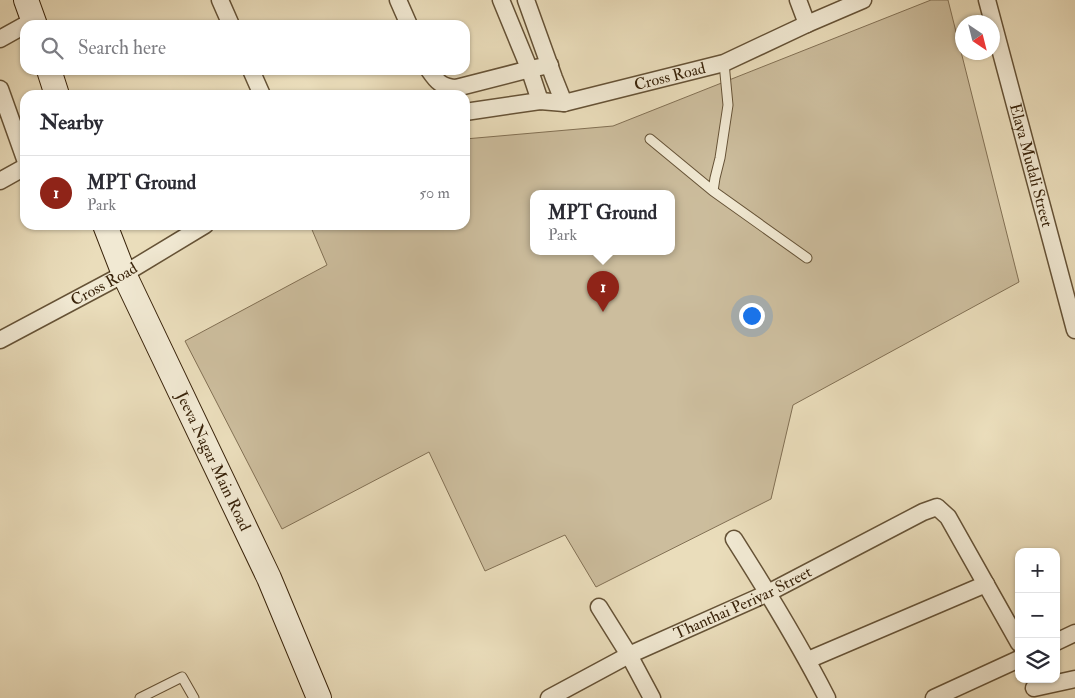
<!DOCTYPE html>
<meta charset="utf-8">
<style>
body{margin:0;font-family:"IM FELL Double Pica",serif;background:#f2f2f3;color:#2b2b33}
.controls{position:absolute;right:15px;bottom:15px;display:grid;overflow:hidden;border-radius:10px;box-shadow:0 1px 4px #0004}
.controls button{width:45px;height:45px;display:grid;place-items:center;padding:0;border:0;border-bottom:1px solid #e1e1e2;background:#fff;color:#2b2b33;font:25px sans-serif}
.compass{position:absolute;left:955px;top:15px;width:45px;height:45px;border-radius:50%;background:#fff;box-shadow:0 1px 4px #0004;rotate:145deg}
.you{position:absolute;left:751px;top:315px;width:18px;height:18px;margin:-12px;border:4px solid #fff;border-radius:50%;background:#1a73e8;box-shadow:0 0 0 8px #1a73e833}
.badge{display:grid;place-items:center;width:32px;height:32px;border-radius:50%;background:#8f2418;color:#fff;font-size:16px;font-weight:700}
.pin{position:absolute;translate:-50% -41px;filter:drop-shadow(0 1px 2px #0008)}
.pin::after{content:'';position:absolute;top:26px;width:18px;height:15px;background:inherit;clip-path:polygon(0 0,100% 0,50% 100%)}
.popup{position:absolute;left:530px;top:190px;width:145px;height:65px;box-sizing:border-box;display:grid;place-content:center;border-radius:10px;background:#fff;filter:drop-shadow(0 1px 4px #0005);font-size:16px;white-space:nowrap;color:#7c7c81}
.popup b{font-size:19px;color:#2b2b33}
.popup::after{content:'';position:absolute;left:50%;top:100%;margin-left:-10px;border:10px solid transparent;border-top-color:#fff}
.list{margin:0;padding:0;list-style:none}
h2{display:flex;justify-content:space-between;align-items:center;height:65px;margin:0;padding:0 20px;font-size:21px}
h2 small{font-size:16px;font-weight:400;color:#7c7c81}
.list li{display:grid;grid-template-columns:32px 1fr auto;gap:15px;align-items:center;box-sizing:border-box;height:75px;padding:0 20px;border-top:1px solid #e1e1e2}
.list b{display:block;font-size:19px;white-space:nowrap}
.list p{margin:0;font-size:16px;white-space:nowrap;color:#7c7c81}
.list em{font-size:16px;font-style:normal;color:#7c7c81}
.icon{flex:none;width:28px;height:28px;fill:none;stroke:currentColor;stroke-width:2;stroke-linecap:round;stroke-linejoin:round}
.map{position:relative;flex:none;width:1075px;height:698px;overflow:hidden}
.search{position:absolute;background:#fff;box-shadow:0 1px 4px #0004;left:20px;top:20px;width:450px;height:55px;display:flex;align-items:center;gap:12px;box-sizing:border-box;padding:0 18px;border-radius:15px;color:#7c7c81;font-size:19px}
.panel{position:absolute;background:#fff;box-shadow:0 1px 4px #0004;left:20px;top:90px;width:450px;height:140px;border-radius:15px}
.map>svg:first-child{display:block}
.green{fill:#ccbd9d;stroke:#827054;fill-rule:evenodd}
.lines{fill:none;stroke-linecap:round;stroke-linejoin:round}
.lane-casing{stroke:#655236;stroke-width:11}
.street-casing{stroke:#655236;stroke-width:19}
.secondary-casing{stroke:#39230a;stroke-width:26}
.lane{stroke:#f1e9d3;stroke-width:9}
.street{stroke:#f1e9d3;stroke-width:16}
.secondary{stroke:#f1e9d3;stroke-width:24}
.labels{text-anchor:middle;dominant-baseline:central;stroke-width:4;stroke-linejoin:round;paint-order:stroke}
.street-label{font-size:16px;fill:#39230a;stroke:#f1e9d3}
</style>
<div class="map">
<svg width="1075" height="698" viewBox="0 0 1075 698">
<rect width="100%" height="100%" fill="#eaddbb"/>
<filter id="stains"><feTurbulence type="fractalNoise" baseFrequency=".004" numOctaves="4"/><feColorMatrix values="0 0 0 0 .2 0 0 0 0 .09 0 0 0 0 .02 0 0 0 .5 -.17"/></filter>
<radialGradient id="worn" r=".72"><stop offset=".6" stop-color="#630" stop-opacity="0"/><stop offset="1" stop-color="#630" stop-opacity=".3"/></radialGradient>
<path class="green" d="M931 0H948L1019 282 793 405 771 499 596 587 565 535 485 571 429 452 282 529 185 341 327 265 310 225H465V139L613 126ZM534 193H672V251H534Z"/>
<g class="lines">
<defs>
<path id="lane" d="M724 63 728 105 720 158 715 178 713 191 807 258
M650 139 713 191
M140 698 182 677 194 698"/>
<g id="street">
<path d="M220 0 231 25"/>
<path d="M398 0 409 25"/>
<path d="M501 0 529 68 540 101"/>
<path d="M526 0 554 78 564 103"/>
<path d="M798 0 807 24"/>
<path id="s1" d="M987 0 1075 330"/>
<path d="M0 39 25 25"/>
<path d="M251 70 262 95"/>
<path d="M429 70C437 82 442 87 456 88L530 69 550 65"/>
<path d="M0 89 25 159"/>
<path id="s2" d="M465 112 540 101 564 103 724 63 807 24 863 0"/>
<path d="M0 181 25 167"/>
<path id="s3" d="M0 340 124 274 205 225"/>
<path d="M734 539C767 591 799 643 827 698"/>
<path d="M599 607 629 655 652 698"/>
<path d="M1056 642 1075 633"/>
<path d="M808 660 986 584"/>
<path d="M1034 688 1075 679"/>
<path id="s4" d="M549 698 629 655 768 593 923 512 937 507 948 517 1019 643"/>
<path d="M934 698 1019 659"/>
</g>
<g id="secondary">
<path d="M26 0 35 25"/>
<path d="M49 70 57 95"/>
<path id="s5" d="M105 225 124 274 269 578 319 698"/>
</g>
</defs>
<use href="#lane" class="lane-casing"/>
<use href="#street" class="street-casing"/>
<use href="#secondary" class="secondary-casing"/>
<use href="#lane" class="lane"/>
<use href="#street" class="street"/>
<use href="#secondary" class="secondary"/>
</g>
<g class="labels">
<g class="street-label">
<text stroke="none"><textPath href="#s2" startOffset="209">Cross Road</textPath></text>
<text stroke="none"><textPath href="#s1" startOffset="171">Elaya Mudali Street</textPath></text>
<text stroke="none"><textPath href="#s3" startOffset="118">Cross Road</textPath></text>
<text stroke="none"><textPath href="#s5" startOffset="260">Jeeva Nagar Main Road</textPath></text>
<text stroke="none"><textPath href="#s4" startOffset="216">Thanthai Periyar Street</textPath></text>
</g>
</g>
<rect width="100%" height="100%" filter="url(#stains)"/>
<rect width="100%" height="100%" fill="url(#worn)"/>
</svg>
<div class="controls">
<button>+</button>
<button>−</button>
<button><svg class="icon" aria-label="layers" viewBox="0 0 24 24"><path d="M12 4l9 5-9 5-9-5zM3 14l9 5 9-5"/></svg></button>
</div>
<svg class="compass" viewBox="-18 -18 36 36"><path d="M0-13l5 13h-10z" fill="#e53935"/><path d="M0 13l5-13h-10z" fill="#7c7c81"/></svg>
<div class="you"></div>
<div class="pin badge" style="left:603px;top:312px">1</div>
<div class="popup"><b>MPT Ground</b>Park</div>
<div class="search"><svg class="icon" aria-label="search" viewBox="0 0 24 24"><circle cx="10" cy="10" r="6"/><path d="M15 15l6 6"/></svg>Search here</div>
<section class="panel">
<h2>Nearby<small></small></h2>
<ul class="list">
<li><span class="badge">1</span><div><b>MPT Ground</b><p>Park</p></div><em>50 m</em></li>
</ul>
</section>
</div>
